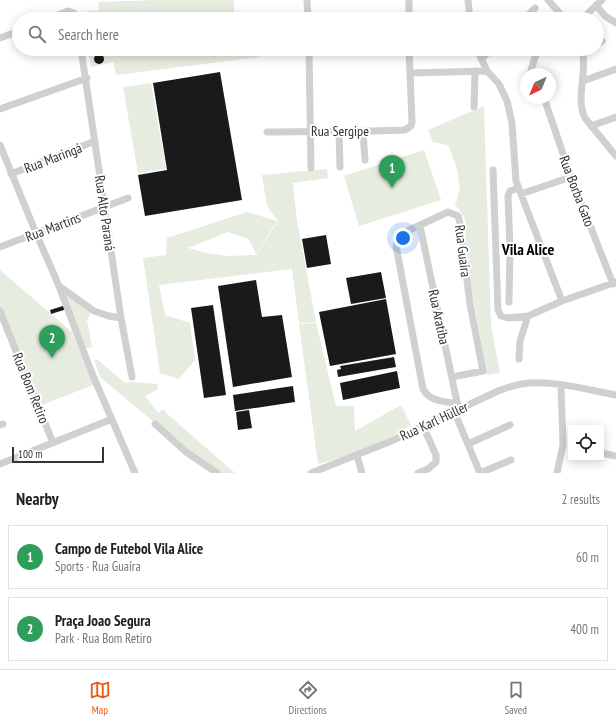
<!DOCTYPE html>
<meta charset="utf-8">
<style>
body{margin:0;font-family:"PT Sans Narrow",sans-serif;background:#f6f6f6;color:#222}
.controls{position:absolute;right:12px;bottom:12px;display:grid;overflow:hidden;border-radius:0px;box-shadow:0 2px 10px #0003}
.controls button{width:36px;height:36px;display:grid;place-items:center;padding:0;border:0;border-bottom:1px solid #e0e0e0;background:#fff;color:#222;font:20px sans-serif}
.compass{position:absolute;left:520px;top:68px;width:36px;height:36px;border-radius:50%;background:#fff;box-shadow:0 2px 10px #0003;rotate:223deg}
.scale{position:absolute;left:12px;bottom:10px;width:92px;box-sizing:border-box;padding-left:4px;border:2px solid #333;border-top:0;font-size:11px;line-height:14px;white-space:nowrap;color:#333;-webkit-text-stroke:3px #fff;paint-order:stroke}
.you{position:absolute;left:403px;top:238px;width:14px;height:14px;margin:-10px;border:3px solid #fff;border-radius:50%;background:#1a73e8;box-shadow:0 0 0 6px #1a73e833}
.badge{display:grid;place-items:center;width:26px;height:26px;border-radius:50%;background:#ea580c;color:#fff;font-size:13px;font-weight:700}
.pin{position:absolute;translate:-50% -33px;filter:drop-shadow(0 1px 2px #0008)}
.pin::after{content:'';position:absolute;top:21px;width:14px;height:12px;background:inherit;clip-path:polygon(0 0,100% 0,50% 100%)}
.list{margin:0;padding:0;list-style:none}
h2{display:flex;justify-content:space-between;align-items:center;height:52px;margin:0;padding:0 16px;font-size:17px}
h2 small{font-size:13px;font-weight:400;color:#767676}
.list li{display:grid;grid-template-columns:26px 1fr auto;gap:12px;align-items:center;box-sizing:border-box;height:64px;margin:0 8px 8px;padding:0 8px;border:1px solid #e0e0e0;border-radius:0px}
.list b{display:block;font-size:15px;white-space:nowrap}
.list p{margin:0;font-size:13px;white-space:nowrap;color:#767676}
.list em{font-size:13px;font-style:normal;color:#767676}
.icon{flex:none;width:22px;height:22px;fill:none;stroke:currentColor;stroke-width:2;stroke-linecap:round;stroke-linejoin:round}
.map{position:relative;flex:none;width:616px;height:473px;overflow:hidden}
.search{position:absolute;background:#fff;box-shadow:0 2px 10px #0003;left:12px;right:12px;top:12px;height:44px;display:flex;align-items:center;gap:10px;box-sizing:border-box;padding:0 14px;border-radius:22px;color:#767676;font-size:15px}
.sheet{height:196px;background:#fff}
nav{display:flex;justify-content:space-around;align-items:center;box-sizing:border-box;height:56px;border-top:1px solid #e0e0e0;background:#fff;font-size:11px;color:#767676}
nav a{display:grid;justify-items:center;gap:2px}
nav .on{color:#ea580c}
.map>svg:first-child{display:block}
.green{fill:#e6ecdf}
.building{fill:#1a1a1a}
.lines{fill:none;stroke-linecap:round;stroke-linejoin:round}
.minor{stroke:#d0d0d0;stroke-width:7}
.labels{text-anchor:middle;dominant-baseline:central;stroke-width:4;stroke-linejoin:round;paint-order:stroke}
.street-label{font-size:14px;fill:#333;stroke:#fff}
.quarter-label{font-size:16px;font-weight:bold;fill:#000;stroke:#fff}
</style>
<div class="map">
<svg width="616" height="473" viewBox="0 0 616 473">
<rect width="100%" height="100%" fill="#fff"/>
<path class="green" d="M159 0H234V19H83L82 12 99 10 98 2Z
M88 49H260V57L116 75 113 62 91 67Z
M151 83 166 169 138 173 123 87Z
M484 106 491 325 500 373 487 375 472 291 465 228C467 218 461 212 455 205L460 189 457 168 448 145 433 142 428 130Z
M424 150 441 200 359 226 344 176Z
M327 169 328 178 293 183 297 220 316 322 299 323 292 269 159 285 165 315 190 323 195 360 179 379 160 373 143 258 166 255 167 238 247 212 277 221 256 254 249 239 228 232 188 248 206 253 227 256 256 255 278 221 267 206 262 175Z
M0 270 72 332 93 385 39 406 0 307Z
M61 291 90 310V314L87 320 92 347 83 349Z
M316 323 336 406H354L355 431 401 405 411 425 389 438 356 453 318 464 299 324Z
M94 360H98L125 383 131 382 157 384 158 389 145 396 158 413 164 409 165 412 235 473H220L187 450 100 377Z"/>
<path class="building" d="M94 59a5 5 0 1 1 10 0a5 5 0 1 1-10 0Z
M220 72 242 200 145 216 138 175 167 170 153 83Z
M326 235 331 264 307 268 302 239Z
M381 272 386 298 351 304 346 278Z
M256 280 262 317 282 315 292 377 233 387 218 286Z
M386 299 396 354 330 366 319 312Z
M66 305 67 309 51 314 50 310Z
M213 305 226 395 204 398 191 308Z
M394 357 396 367 338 377 337 370 341 369 340 366Z
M397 371 400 388 343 400 340 383Z
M293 386 295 402 235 411 233 395Z
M249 410 252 428 238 430 236 412Z"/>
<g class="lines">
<path class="minor" d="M307 0 308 19
M409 0V19
M468 0 470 19
M548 0 565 19
M596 5 605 16 616 23
M587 14 602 0
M49 19 68 11 74 13 76 19
M524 19 535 8
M0 38 19 31
M597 44 602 41
M81 49 121 318 132 377
M309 49 311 168
M477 49 487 71 499 84 507 101 512 123 516 181 562 301
M582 49C588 72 575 97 585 118L616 156
M481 59 492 49
M410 73 487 71
M530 74 535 57 540 49
M583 81 616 69
M544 98 571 177 613 284
M474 107 475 71
M0 109 87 78
M591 126 616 117
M267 132C313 131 359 132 405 130L411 126 412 122 409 49
M339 132 340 167
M363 132 365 160
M0 145 36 233 59 286 91 371 135 473
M493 170 498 310 501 316 508 318 528 316 562 301 616 282
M11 174 95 141
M521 194 571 177
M420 226 458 407
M0 247 128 198
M59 286 94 311 109 316 121 318
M509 302 510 248 508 196 510 191 518 188
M0 311 53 443
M519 359 520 341 528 316
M452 377 483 371 470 304 460 223 458 216 448 212 403 233 399 236 396 246 423 389C430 402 444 401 458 404
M454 411 480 473
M155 424 186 452 217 473
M0 425 3 424
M468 444 510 425
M601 453 616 456
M357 456 362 473
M0 464 112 419
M311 473 389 442 498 391C508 387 518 384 529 383 558 381 588 390 616 395
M418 473 428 469 436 462V455L423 426
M480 473 511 460
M557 473 563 445 561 385"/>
</g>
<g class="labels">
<g class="street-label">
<text x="340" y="131">Rua Sergipe</text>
<text transform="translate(53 158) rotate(-21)">Rua Maringá</text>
<text transform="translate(577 191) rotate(69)">Rua Borba Gato</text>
<text transform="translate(105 213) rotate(82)">Rua Alto Paraná</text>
<text transform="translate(53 227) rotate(-21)">Rua Martins</text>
<text transform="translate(463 251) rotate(83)">Rua Guaíra</text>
<text transform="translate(439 317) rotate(78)">Rua Aratiba</text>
<text transform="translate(31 388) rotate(68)">Rua Bom Retiro</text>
<text transform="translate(434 421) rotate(-25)">Rua Karl Hüller</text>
</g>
<g class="quarter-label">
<text x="528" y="249">Vila Alice</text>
</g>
</g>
</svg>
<div class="controls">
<button><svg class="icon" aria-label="locate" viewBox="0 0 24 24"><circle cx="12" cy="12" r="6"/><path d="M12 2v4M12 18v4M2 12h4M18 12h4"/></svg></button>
</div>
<svg class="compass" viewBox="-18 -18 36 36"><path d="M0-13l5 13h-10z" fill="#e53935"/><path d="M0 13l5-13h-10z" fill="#767676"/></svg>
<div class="scale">100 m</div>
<div class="you"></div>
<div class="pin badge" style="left:392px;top:188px;background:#2e9e5b">1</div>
<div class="pin badge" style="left:52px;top:358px;background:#2e9e5b">2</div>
<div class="search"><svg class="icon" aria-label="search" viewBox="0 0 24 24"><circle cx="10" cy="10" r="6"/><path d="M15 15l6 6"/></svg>Search here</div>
</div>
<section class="sheet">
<h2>Nearby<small>2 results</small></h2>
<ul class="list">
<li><span class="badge" style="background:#2e9e5b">1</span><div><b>Campo de Futebol Vila Alice</b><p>Sports · Rua Guaíra</p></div><em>60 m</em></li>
<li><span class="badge" style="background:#2e9e5b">2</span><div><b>Praça Joao Segura</b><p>Park · Rua Bom Retiro</p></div><em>400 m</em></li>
</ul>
</section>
<nav>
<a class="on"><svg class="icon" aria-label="map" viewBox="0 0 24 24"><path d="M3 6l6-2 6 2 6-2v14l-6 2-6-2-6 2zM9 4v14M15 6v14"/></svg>Map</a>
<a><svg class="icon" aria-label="directions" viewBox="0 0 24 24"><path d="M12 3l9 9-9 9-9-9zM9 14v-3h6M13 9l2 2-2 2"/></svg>Directions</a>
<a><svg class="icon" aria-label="saved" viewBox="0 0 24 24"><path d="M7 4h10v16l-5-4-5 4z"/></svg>Saved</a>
</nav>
